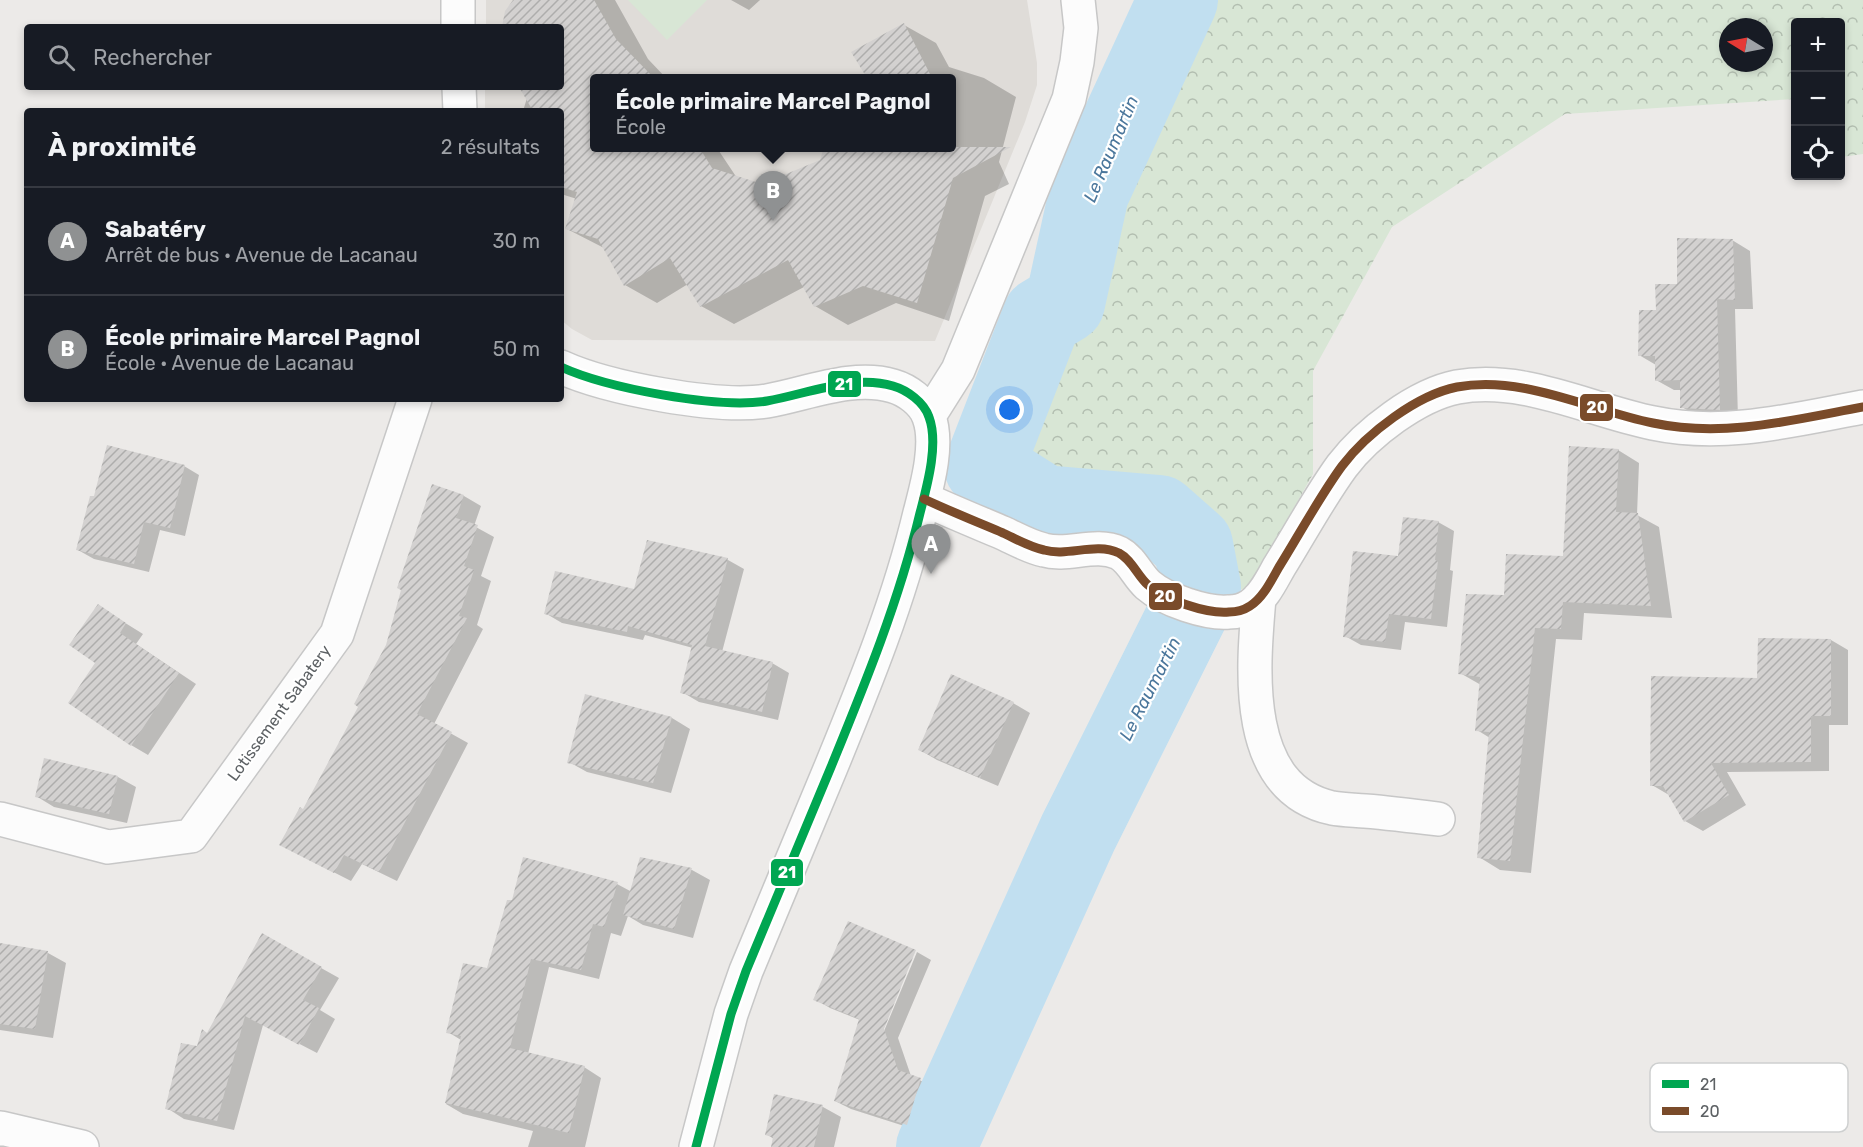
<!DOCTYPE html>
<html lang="fr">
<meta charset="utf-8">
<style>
body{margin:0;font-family:Rubik,sans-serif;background:#242831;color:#f1f3f6}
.controls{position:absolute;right:18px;top:18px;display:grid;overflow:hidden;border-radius:6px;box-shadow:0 3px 9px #0003}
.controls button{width:54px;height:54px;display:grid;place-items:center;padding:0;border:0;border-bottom:2px solid #363941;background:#171b24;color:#f1f3f6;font:30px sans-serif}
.compass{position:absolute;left:1719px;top:18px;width:54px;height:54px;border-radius:50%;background:#171b24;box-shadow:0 3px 9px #0003;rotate:280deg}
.you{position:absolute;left:1010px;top:410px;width:21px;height:21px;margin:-15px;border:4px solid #fff;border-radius:50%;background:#1a73e8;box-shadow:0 0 0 9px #1a73e833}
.badge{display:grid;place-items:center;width:39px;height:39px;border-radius:50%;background:#8f9192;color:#fff;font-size:20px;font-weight:700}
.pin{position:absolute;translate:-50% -50px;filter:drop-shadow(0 2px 3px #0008)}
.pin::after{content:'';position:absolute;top:32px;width:21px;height:18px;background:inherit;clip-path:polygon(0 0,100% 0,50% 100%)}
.popup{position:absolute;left:590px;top:74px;width:366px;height:78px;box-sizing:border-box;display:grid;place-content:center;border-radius:6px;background:#171b24;filter:drop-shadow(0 2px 4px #0005);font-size:20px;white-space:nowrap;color:#9ea1a6}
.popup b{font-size:22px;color:#f1f3f6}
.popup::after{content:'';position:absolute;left:50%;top:100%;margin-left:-12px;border:12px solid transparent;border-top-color:#171b24}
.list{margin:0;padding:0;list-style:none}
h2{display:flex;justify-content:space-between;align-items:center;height:78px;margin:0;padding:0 24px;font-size:26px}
h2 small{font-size:20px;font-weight:400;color:#9ea1a6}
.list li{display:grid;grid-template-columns:39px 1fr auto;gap:18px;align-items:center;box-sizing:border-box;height:108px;padding:0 24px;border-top:2px solid #363941}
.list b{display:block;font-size:22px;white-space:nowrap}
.list p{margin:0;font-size:20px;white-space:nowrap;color:#9ea1a6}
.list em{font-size:20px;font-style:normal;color:#9ea1a6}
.icon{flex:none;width:33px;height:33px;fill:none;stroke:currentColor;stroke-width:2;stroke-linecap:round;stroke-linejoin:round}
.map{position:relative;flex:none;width:1863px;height:1147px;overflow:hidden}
.search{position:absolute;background:#171b24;box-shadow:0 3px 9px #0003;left:24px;top:24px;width:540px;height:66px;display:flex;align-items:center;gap:15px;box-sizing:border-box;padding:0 21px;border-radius:6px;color:#9ea1a6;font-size:22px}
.panel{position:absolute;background:#171b24;box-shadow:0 3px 9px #0003;left:24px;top:108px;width:540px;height:294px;border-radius:6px}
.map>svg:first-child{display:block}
.education{fill:#dfdcd8;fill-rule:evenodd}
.forest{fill:url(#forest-crowns);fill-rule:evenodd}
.pitch{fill:#d8e6d5}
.shadow{fill:#0003}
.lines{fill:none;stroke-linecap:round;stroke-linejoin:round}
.river{stroke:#c1dff0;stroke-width:80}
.building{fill:url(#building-hatch)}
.minor-casing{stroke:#c7c7c7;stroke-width:36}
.minor{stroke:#fcfcfc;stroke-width:33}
.bus-1-casing{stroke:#fff;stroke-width:14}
.bus-2-casing{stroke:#fff;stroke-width:14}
.bus-1{stroke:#00a651;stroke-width:9}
.bus-2{stroke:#7a4b2a;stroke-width:9}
.labels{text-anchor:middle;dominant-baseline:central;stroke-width:4.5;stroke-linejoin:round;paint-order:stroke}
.street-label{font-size:16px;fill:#5d6164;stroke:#fff}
.water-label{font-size:18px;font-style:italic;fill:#4b779c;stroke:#fff}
.key{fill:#fff;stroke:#ced0d0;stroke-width:1.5}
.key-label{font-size:16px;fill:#5d6164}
.line-badge{stroke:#fff;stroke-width:2}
.badge-label{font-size:16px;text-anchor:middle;font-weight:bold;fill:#fff}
</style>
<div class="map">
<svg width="1863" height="1147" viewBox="0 0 1863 1147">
<defs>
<pattern id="forest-crowns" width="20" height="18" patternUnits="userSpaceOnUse" patternTransform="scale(1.5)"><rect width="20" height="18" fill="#d8e6d5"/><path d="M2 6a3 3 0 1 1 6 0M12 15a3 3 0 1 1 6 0" fill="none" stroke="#b2beb0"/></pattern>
<pattern id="building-hatch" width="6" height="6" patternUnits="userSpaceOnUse" patternTransform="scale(1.5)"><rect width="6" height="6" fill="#d3d1d0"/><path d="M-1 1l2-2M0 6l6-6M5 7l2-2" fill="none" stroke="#aeadac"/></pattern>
</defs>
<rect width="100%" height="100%" fill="#eceae8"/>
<path class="education" d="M486 0H1027L1037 63V85L1025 122 935 341 592 340 572 329 561 320V111H485V87H561V27H486ZM594 79H952V148H594Z"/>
<path class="forest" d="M1148 0H1863V154L1841 157 1840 22H1796L1795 99 1565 114 1392 227 1313 371V474L1247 591 1168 568 956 467ZM1728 27H1764V63H1728Z"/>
<path class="pitch" d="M628 0H707L667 40Z"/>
<path class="shadow" d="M515 0H615L648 59 667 79H594V148H717L737 178 762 185 952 148V79H869L853 52 904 25 936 43 949 67 984 78 1016 97 999 162 1009 184 985 196 949 321 896 303 848 325 815 306 804 287 734 324 701 306 688 284 657 303 625 285 606 249 567 229 577 199 561 194V111H523L527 98 521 87H561V27H504Z
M731 0H760L749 10Z
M1732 240 1750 251 1753 309H1735L1738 419 1700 418 1682 407 1681 390H1674L1656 380V365L1639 355 1657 311 1679 285Z
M1618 450 1639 463 1637 515 1659 527 1672 618 1584 613 1582 640 1556 639 1531 873 1500 870 1479 857 1490 738 1477 730 1481 685 1460 673 1505 597 1565 558Z
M184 466 199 475 185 536 160 530 149 572 94 559 78 550Z
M433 486 464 496 481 506 474 526 494 537 481 576 491 581 477 625 483 629 434 724 468 743 397 881 362 864 351 881 298 854 304 811 360 706 387 645Z
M1438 522 1454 531 1450 570 1453 571 1447 627 1405 622 1401 650 1361 645 1345 636 1400 558Z
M648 542 728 560 744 569 722 652 772 663 789 673 778 720 699 702 682 692 693 648 645 635 643 640 562 623 545 613 636 591Z
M98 606 143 634 136 644 196 684 148 755 131 745 97 663Z
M1831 640 1848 650V725H1829V771L1727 772 1746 805 1703 831 1685 821 1669 795 1652 785 1758 679Z
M586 696 672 718 690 729 671 793 587 772 569 762Z
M1013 703 1030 713 998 786 937 760 920 750Z
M45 760 118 777 136 787 127 823 54 807 36 796Z
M641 858 692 870 710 880 693 938 643 925 628 916 621 936 611 933 599 979 549 967 528 1054 584 1067 601 1078 585 1147H528L533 1131 463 1114 446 1104 461 1040 448 1032 488 970 617 884 632 892Z
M848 923 879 1035 882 1036 917 952 931 960 898 1038 911 1076 936 1088 923 1132 851 1109 835 1101 860 1020 830 1008 815 999Z
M262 935 339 978 320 1010 335 1019 317 1053 263 1025 234 1130 184 1119 167 1108 199 1048 208 1035Z
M0 944 48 953 66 963 53 1038 0 1030Z
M775 1096 823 1107 841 1117 834 1147H773L774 1139 766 1134Z"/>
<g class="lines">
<path class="river" d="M936 1147 1078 833 1201 587 1193 545 1159 515 1044 505 984 467 1042 317 1065 303 1089 193 1178 0"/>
</g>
<path class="building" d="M513 0H594L616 39 654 78H594V147H699L712 168 762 184 820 160 824 147H1011L953 178 917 303 863 286 814 307 788 260 700 307 670 258 624 286 598 239 565 229 577 192 561 187V111H533L519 87H561V27H502L505 11Z
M904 23 932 78H867L851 52Z
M1677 238 1733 239 1735 300 1717 299 1720 410 1680 408V380L1655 381V356H1638L1639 310H1656L1655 284H1677Z
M107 445 185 465 170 528 144 522 134 564 76 550 90 496H94Z
M1569 446 1619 449 1616 512 1638 513 1651 606 1563 602 1561 629 1535 628 1510 861 1477 858 1489 732 1475 731 1480 677 1458 674 1466 594 1504 595 1506 554 1563 556Z
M432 484 464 495 456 518 478 525 464 566 474 570 459 616 467 618 417 714 452 732 379 872 344 855 334 873 279 845 300 807 303 809 358 707 354 704 386 645 401 590 397 588Z
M1403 517 1439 521 1435 560 1438 561 1431 619 1389 614 1385 642 1343 637 1353 551 1398 556Z
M647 540 728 558 705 646 773 662 762 712 680 693 692 645 628 626 627 632 544 614 555 571 634 589Z
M98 604 126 623 120 633 179 673 131 746 68 703 95 663 69 645Z
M1758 638 1831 639V716H1811V762L1711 763 1729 795 1684 822 1663 786H1650L1651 676 1757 678Z
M951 674 1014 702 980 778 918 750Z
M585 694 672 717 653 783 567 763Z
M44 758 118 776 109 814 35 797Z
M523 857 618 882 604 927 593 924 581 970 531 959 510 1048 585 1066 569 1133 445 1103 461 1036 446 1033 463 963 487 968 507 900H512Z
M640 857 692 868 674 929 623 915Z
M848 921 916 950 884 1029 898 1070 921 1078 907 1125 834 1101 859 1019 813 1000Z
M262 933 322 967 303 1000 319 1008 299 1045 245 1016 217 1121 165 1109 181 1043 197 1046 202 1029 207 1033Z
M0 943 48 951 35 1029 0 1024Z
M774 1094 823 1105 814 1147H771L773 1137 765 1135Z"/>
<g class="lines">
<defs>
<path id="minor" d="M458 0V27
M459 87 460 111
M561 367C607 388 717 409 767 401 807 394 853 374 893 386 907 390 924 402 929 417 939 444 927 486 920 513 899 601 865 684 831 767 803 835 774 903 746 971L731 1014 696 1147
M929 416 958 370 1069 99 1077 62 1081 28 1078 0
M924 499C950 511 977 522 1003 533 1016 539 1030 547 1044 550 1068 557 1095 542 1119 553 1132 560 1137 575 1148 585 1165 600 1207 614 1229 612 1236 612 1244 610 1250 606 1263 598 1271 581 1279 567 1299 535 1320 496 1342 466 1367 433 1417 395 1457 387 1524 375 1589 410 1653 423 1724 438 1793 420 1863 407
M1259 598C1253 667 1241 788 1332 808 1343 810 1354 810 1365 811 1389 813 1414 816 1438 819
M0 819 108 847 191 836 337 634 415 399
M0 1129 1 1128 82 1147"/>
</defs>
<use href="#minor" class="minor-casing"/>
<use href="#minor" class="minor"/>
<defs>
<path id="bus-1" d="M561 367C607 388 717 409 767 401 807 394 853 374 893 386 907 390 924 402 929 417 939 444 927 486 920 513 899 601 865 684 831 767 803 835 774 903 746 971L731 1014 696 1147"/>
<path id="bus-2" d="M924 499C950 511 977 522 1003 533 1016 539 1030 547 1044 550 1068 557 1095 542 1119 553 1132 560 1137 575 1148 585 1165 600 1207 614 1229 612 1236 612 1244 610 1250 606 1263 598 1271 581 1279 567 1299 535 1320 496 1342 466 1367 433 1417 395 1457 387 1524 375 1589 410 1653 423 1724 438 1793 420 1863 407"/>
</defs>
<use href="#bus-1" class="bus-1-casing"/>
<use href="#bus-2" class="bus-2-casing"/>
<use href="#bus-1" class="bus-1"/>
<use href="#bus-2" class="bus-2"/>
</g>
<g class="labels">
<g class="street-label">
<text transform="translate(279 713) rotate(-54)">Lotissement Sabatery</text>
</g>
<g class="water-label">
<text transform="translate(1111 149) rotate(-67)">Le Raumartin</text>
<text transform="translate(1150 689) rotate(-63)">Le Raumartin</text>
</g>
</g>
<rect x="1650" y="1063" width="198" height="69" rx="9" class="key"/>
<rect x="1662" y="1080" width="27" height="8" fill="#00a651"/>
<rect x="1662" y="1107" width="27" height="8" fill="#7a4b2a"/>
<g class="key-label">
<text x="1700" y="1090">21</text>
<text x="1700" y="1117">20</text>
</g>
<g class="line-badge">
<rect x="827" y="370" width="35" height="28" rx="6" fill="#00a651"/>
<rect x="1579" y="393" width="35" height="29" rx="6" fill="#7a4b2a"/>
<rect x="1148" y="582" width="35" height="29" rx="6" fill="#7a4b2a"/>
<rect x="770" y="858" width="34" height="29" rx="6" fill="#00a651"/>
</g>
<g class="badge-label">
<text x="844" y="390">21</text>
<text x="1597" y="413">20</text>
<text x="1165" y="602">20</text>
<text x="787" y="878">21</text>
</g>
</svg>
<div class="controls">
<button>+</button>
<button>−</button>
<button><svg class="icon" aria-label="locate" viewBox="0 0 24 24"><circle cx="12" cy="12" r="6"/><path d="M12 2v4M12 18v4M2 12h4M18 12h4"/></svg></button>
</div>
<svg class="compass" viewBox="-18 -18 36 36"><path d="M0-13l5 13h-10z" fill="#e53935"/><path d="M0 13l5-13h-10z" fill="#9ea1a6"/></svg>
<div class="you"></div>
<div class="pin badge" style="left:931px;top:574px">A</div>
<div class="pin badge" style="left:773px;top:221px">B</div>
<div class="popup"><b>École primaire Marcel Pagnol</b>École</div>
<div class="search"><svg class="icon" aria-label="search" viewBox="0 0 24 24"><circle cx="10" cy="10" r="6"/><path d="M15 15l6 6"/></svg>Rechercher</div>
<section class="panel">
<h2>À proximité<small>2 résultats</small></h2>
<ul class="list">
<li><span class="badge">A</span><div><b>Sabatéry</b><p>Arrêt de bus · Avenue de Lacanau</p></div><em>30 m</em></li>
<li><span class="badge">B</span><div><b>École primaire Marcel Pagnol</b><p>École · Avenue de Lacanau</p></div><em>50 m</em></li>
</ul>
</section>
</div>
